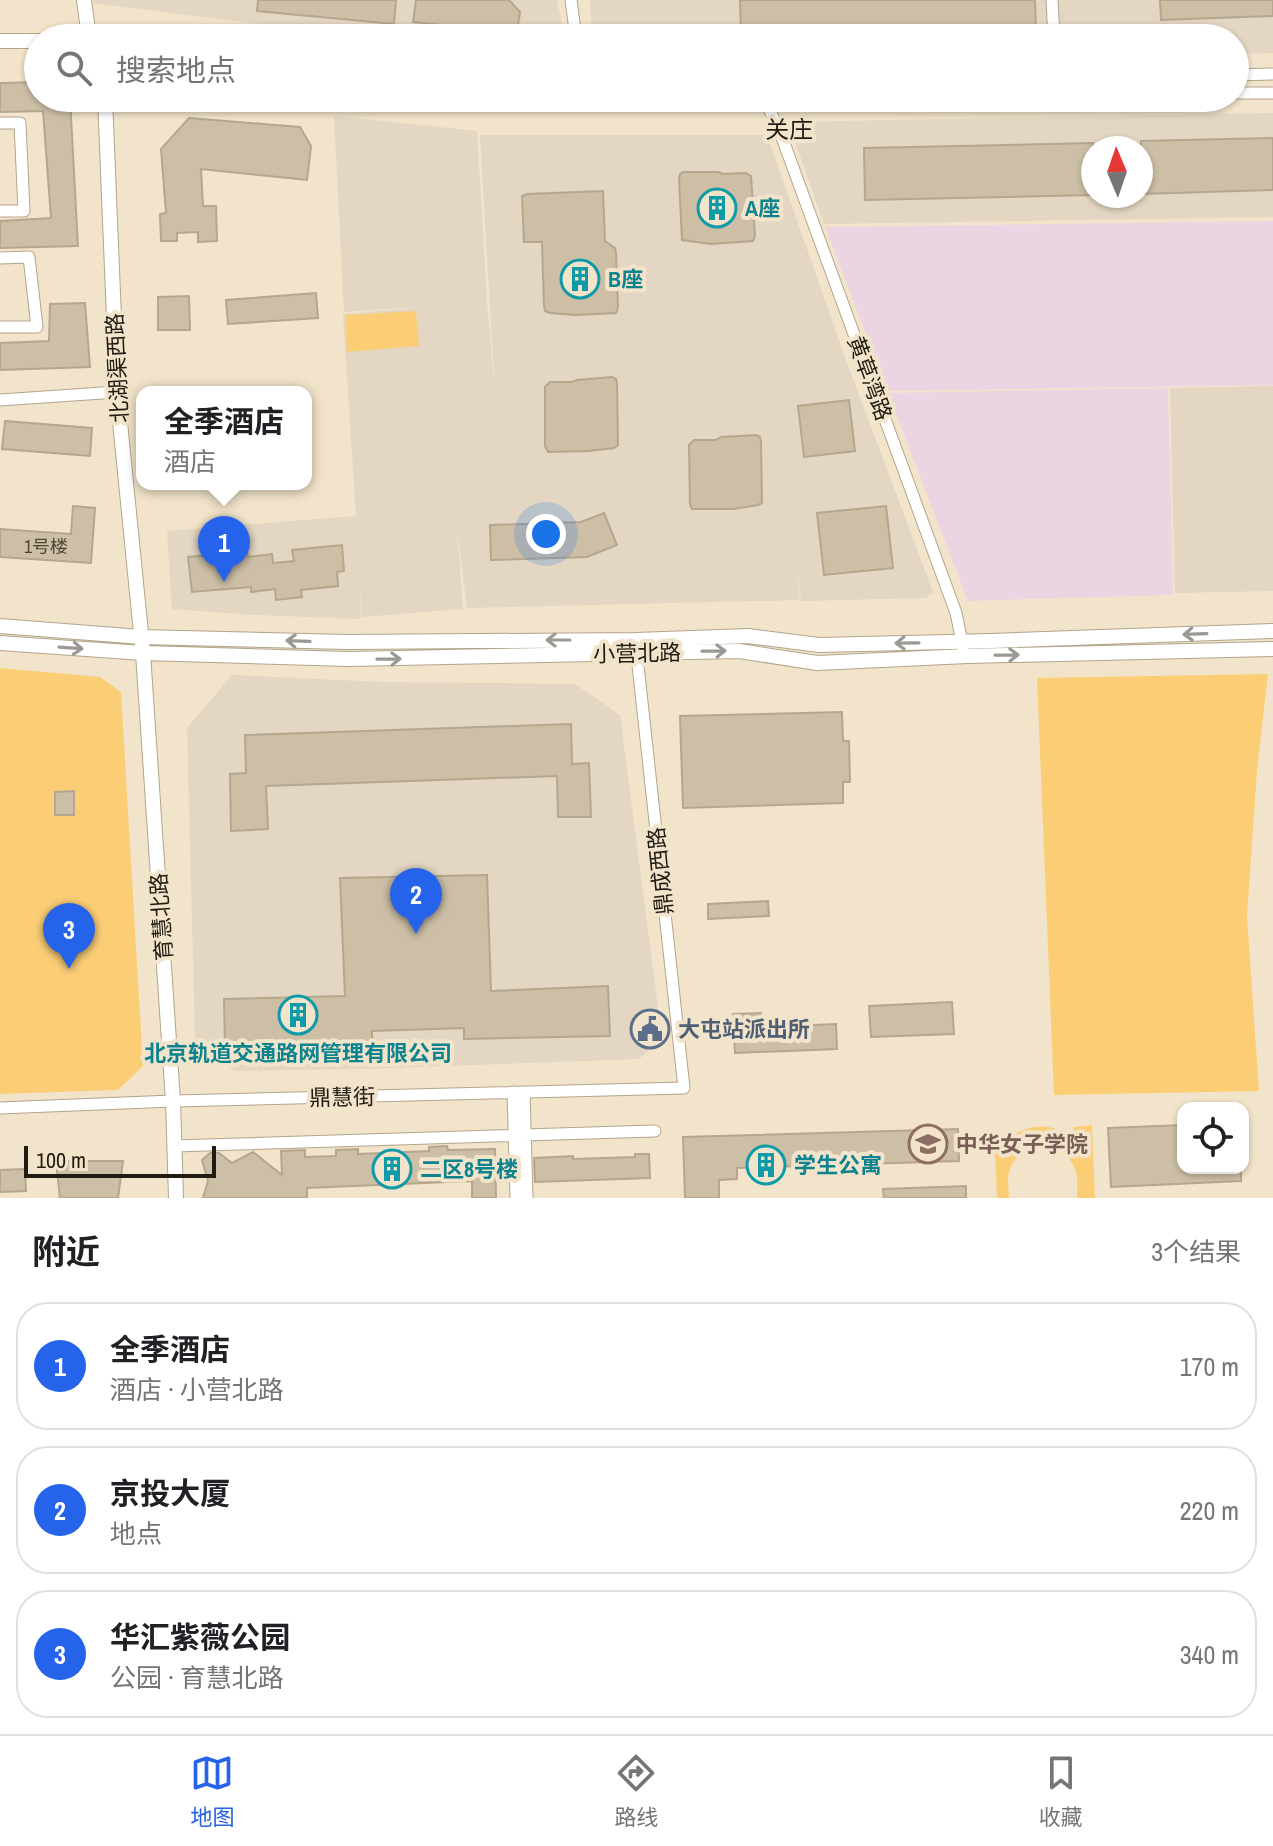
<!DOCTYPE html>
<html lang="zh">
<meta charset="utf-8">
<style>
body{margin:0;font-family:"Archivo Narrow","Noto Sans SC",sans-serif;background:#f6f6f6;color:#202124}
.controls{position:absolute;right:24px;bottom:24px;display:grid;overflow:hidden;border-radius:16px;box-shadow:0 2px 6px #0004}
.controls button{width:72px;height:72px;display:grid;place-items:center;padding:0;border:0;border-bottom:2px solid #e0e0e0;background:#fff;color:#202124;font:40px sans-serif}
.compass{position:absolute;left:1081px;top:136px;width:72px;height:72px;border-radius:50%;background:#fff;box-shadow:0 2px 6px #0004;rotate:358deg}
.scale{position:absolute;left:24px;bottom:20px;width:192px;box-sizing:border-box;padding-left:8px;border:4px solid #211c12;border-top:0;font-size:22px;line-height:28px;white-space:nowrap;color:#211c12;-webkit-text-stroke:6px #f2e4ca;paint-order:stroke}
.you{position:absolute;left:546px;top:534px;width:28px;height:28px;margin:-20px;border:6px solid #fff;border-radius:50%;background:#1a73e8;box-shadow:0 0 0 12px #1a73e833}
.badge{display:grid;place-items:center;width:52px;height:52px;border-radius:50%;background:#2563eb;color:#fff;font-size:26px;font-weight:700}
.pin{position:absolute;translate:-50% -66px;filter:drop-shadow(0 2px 4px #0008)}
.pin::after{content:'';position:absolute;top:42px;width:28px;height:24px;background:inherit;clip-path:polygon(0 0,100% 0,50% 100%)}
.popup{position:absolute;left:136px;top:386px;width:176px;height:104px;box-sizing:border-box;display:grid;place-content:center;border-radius:16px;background:#fff;filter:drop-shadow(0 2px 6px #0005);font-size:26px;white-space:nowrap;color:#757577}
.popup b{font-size:30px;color:#202124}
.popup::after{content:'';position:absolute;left:50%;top:100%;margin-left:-16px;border:16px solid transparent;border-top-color:#fff}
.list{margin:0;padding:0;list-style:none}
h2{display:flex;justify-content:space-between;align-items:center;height:104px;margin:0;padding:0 32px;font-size:34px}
h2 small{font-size:26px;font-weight:400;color:#757577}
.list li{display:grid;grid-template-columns:52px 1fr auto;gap:24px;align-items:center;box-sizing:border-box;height:128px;margin:0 16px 16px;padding:0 16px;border:2px solid #e0e0e0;border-radius:32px}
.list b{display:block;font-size:30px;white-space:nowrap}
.list p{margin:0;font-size:26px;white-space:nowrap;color:#757577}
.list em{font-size:26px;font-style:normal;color:#757577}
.icon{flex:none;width:44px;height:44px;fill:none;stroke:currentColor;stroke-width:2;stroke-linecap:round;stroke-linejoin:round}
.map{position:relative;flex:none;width:1273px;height:1198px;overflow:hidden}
.search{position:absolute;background:#fff;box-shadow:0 2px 6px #0004;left:24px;right:24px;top:24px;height:88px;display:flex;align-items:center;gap:20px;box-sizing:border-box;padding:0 28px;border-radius:44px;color:#757577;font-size:30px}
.sheet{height:536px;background:#fff}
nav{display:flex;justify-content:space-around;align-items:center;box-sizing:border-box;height:112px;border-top:2px solid #e0e0e0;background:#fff;font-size:22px;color:#757577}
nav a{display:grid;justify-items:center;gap:4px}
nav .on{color:#2563eb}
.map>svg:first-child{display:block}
.commercial{fill:#e3d6c2;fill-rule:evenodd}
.industrial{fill:#ebd5e2}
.green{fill:#fbce76}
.building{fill:#cdbfa6;stroke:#b4a78e;stroke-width:2}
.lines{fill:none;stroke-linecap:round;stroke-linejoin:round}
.minor-casing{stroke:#b2a58c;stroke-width:13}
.tertiary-casing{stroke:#b2a58c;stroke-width:16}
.minor{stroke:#fff;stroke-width:11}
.tertiary{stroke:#fff;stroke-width:14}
.oneway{stroke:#9b9994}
.labels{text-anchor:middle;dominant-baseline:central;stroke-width:8;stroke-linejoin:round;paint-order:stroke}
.number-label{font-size:18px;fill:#4c4537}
.culture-label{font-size:22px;font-weight:bold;fill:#0d838f;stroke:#f2e4ca;text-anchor:start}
.street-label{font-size:22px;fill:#211c12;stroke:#f2e4ca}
.service-label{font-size:22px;font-weight:bold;fill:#4e5e75;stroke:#f2e4ca;text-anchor:start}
.education-label{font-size:22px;font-weight:bold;fill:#785e54;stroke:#f2e4ca;text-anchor:start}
.neighbourhood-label{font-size:24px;fill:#211c12;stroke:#f2e4ca}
</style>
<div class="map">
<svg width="1273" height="1198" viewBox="0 0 1273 1198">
<rect width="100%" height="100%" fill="#f2e4ca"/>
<path class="commercial" d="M93 0H557L565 38H369L93 3Z
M590 0H1273V53L1235 54V38H592Z
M1273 113V217L824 224 788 122ZM1093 148H1141V196H1093Z
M334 116 477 131 487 302 495 393 480 135H767L847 363 933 592 926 598 801 601 793 540 800 600 467 608 457 528 463 609 362 617 360 584 361 619 255 615 172 609 167 531 356 516 343 314 447 305 344 312Z
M1273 386V591L1175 593 1170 388Z
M232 675 382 682 575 684 620 715 662 1039 639 1059 362 1069 234 1071 195 1037 187 728Z"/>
<path class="industrial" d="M1273 221V385L888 391 825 227Z
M1168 388 1173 595 968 601 888 393Z"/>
<path class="green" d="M416 311 419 346 347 352 345 315Z
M0 668 100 677 121 692 143 1066 118 1090 0 1094Z
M1268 674 1257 771 1247 916 1259 1091 1054 1095 1037 678Z
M1092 1125 1095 1198H1077C1077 1190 1078 1180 1076 1172 1066 1138 1019 1138 1009 1172 1007 1180 1009 1190 1009 1198H997L995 1153C1014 1126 1048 1116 1074 1140L1073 1127Z"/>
<path class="building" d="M258 0H396L394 24 257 11Z
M416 0H509L520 12 517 33 413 22Z
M740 0H1035L1036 32 825 38H741Z
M1160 0H1273V16L1161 20Z
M38 82V98H70L78 246 0 248V221L51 218 43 111 0 112V83Z
M189 118 300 127 311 146 307 180 201 169 203 206H216L217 241 198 242V232L177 233V241H161L160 214 166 213 161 149Z
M1273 138V190L1141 194V141Z
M1093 143V195L865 200 864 148Z
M683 172H718L723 174 746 173 751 176 755 236 753 241 711 244 682 240 679 179 680 174Z
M603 191 605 241 615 248 616 253 618 307 616 313 575 315 550 313 545 311 544 306 542 242H524L522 196 527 194Z
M316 293 318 318 228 324 226 300Z
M189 296 190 330H158V297Z
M85 303 90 367 0 370V343L49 341 50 304Z
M612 377 616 379 617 384 618 445 614 448 589 451 548 452 545 446V387L550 382H572L577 380Z
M849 400 855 451 804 457 798 406Z
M5 421 92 428 90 456 2 449Z
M756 435 760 437 761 442 762 503 758 505 733 509H692L690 504 689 445 694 440H716L721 437Z
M73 506 95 508 91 563 0 557V529L71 534Z
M886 506 893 568 824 575 817 513Z
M604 513 617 545 587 557 491 560 490 525 581 522Z
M342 545 344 571 337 572 338 586 301 590 302 597 276 600 275 589 251 592V587L192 592 188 557 247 552 248 557 272 554 273 563 294 561 292 550Z
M842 712 843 741H849L850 782H843V803L683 808 680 716Z
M571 724 572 764 589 763 591 817H558L557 776 266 786 268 829 231 831 230 774 246 773 245 735Z
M74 791V815H55V792Z
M487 875 491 991 608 986 610 1036 464 1039V1028L372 1031V1045L225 1048 224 999 345 996 340 878Z
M768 901 769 916 708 919V904Z
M952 1002 954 1034 871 1037 869 1006Z
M761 1013V1027L836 1024 837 1049 735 1053 733 1014Z
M1183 1125V1168H1241V1181L1111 1187 1108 1128Z
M958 1129 959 1161 737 1168V1179L719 1180V1198H685L683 1137Z
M447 1146 448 1150 495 1149 496 1198H472V1181L307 1188V1198H203L208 1181 202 1160 210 1153H219L232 1163 253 1152 282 1175 281 1151 305 1150V1157L336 1156V1150L358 1149V1154L429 1151V1147Z
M635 1154H649L650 1178 535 1182 534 1158 573 1156V1159L635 1157Z
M56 1161H123L118 1198H60Z
M25 1169 26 1191 0 1192V1170Z
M966 1186V1198H884L883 1189Z"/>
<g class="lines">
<defs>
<path id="minor" d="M571 0 576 38
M1052 0 1054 38
M1235 75 1273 74
M1235 93H1273
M613 98 633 105 990 98
M766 102 780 132 956 613 963 647
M0 123H20L24 211H0
M0 258 29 257 37 327H0
M0 400 117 392
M513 1092 516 1198
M524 1092 527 1198
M0 1108 173 1101 684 1088 636 647
M175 1146 655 1131"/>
<path id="tertiary" d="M84 0 89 38
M0 41H38
M105 98 117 392 143 653 173 1101 176 1198
M0 626 141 637 346 642 636 640 748 636 819 645 991 641 1273 631
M0 643 143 653 348 659 739 651 817 663 967 656 1273 649"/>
</defs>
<use href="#minor" class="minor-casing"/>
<use href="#tertiary" class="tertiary-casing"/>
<use href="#minor" class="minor"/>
<use href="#tertiary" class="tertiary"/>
</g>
<defs><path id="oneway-shaft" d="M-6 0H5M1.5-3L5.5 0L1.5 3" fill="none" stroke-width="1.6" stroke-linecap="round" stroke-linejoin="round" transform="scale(2)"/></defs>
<g class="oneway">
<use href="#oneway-shaft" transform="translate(1195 634) rotate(178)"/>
<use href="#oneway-shaft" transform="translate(558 640) rotate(180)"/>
<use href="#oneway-shaft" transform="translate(298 641) rotate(-178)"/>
<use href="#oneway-shaft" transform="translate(907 643) rotate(179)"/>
<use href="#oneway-shaft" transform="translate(71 648) rotate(4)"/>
<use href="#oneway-shaft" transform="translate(714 651) rotate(-1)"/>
<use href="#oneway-shaft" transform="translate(1007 655) rotate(-1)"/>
<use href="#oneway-shaft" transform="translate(389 659) rotate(-1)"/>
</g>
<defs>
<symbol id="building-ring" viewBox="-11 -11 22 22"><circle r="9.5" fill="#f2e4ca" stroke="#0f9aa8" stroke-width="1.5"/><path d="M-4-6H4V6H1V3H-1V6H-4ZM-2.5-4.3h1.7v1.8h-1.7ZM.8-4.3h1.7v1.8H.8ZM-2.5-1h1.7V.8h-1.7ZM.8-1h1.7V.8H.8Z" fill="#0f9aa8"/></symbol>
<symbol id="civic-ring" viewBox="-11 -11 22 22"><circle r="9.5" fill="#f2e4ca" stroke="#5c6f8a" stroke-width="1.5"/><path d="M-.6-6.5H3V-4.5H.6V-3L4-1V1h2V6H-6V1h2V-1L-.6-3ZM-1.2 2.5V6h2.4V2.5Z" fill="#5c6f8a"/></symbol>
<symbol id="university-ring" viewBox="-11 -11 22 22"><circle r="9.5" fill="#f2e4ca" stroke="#8d6e63" stroke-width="1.5"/><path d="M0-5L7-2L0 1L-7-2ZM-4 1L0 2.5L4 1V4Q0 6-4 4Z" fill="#8d6e63"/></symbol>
</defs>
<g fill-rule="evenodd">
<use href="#building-ring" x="695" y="186" width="44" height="44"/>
<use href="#building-ring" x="558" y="257" width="44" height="44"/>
<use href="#building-ring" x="276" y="993" width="44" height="44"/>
<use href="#civic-ring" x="628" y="1007" width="44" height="44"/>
<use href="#university-ring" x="906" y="1122" width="44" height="44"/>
<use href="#building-ring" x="744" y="1143" width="44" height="44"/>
<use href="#building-ring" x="370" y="1147" width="44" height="44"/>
</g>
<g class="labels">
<g class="number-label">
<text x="46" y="546">1号楼</text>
</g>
<g class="culture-label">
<text x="745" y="208">A座</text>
<text x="608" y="279">B座</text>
<text x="298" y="1053" text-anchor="middle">北京轨道交通路网管理有限公司</text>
<text x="794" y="1165">学生公寓</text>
<text x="420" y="1169">二区8号楼</text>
</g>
<g class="street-label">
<text transform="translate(117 368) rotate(-93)">北湖渠西路</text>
<text transform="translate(870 378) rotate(70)">黄草湾路</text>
<text transform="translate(637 653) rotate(-1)">小营北路</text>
<text transform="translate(660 871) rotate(-96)">鼎成西路</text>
<text transform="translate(161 917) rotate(-94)">育慧北路</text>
<text transform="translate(342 1097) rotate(-1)">鼎慧街</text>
</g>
<g class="service-label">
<text x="678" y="1029">大屯站派出所</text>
</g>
<g class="education-label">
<text x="956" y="1144">中华女子学院</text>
</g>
<g class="neighbourhood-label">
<text x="789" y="129">关庄</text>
</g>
</g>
</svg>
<div class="controls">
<button><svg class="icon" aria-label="locate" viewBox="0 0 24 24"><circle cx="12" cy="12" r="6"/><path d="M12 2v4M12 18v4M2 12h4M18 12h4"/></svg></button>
</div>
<svg class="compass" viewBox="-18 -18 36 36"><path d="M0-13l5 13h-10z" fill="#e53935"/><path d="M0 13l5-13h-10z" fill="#757577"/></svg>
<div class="scale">100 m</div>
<div class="you"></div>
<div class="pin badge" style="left:224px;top:582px">1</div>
<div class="popup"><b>全季酒店</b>酒店</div>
<div class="pin badge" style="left:416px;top:934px">2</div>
<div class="pin badge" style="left:69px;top:969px">3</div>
<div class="search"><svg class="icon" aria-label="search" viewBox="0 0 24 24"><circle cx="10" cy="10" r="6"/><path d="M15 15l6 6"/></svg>搜索地点</div>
</div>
<section class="sheet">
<h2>附近<small>3个结果</small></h2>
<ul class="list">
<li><span class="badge">1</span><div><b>全季酒店</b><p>酒店 · 小营北路</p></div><em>170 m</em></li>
<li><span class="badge">2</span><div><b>京投大厦</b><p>地点</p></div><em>220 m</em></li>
<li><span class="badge">3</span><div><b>华汇紫薇公园</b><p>公园 · 育慧北路</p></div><em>340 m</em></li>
</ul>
</section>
<nav>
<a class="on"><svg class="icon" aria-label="map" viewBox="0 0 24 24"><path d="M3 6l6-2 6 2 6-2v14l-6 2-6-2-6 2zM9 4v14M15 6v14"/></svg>地图</a>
<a><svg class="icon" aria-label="directions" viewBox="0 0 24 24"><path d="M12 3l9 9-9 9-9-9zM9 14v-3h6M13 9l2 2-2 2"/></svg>路线</a>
<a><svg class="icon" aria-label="saved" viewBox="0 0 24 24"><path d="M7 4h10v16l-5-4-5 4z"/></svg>收藏</a>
</nav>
